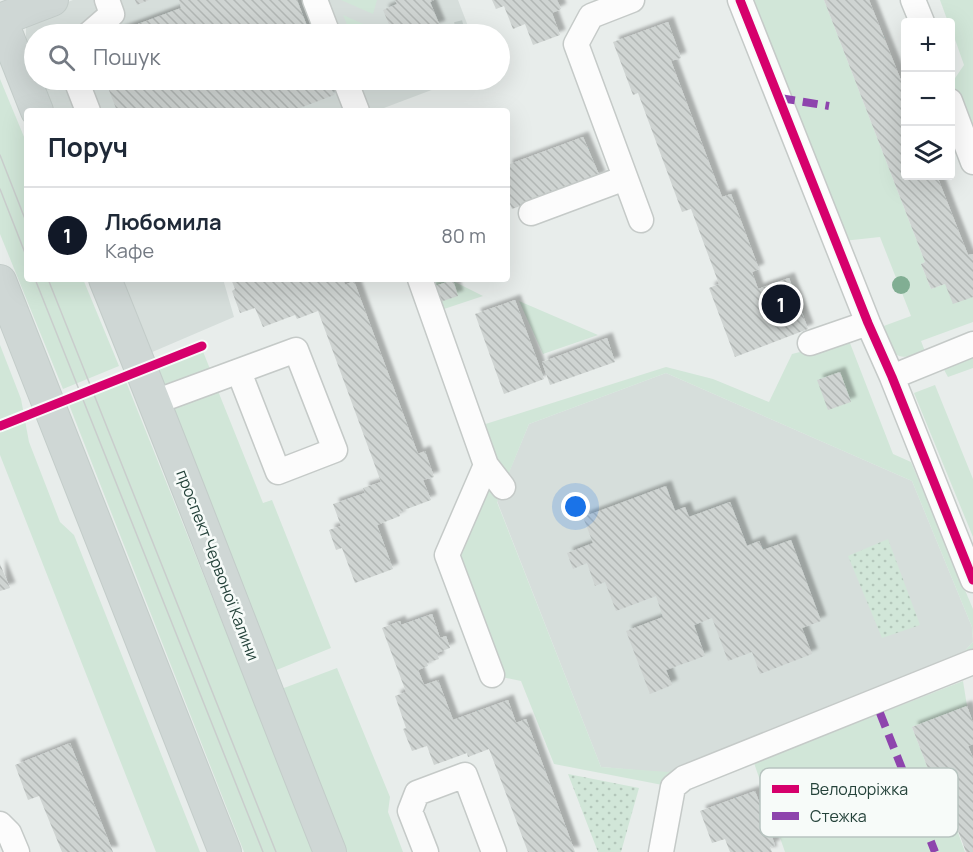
<!DOCTYPE html>
<html lang="uk">
<meta charset="utf-8">
<style>
body{margin:0;font-family:Manrope,sans-serif;background:#f6f6f7;color:#1f2937}
.controls{position:absolute;right:18px;top:18px;display:grid;overflow:hidden;border-radius:6px;box-shadow:0 6px 24px #0002}
.controls button{width:54px;height:54px;display:grid;place-items:center;padding:0;border:0;border-bottom:2px solid #e0e1e3;background:#fff;color:#1f2937;font:30px sans-serif}
.you{position:absolute;left:576px;top:507px;width:21px;height:21px;margin:-15px;border:4px solid #fff;border-radius:50%;background:#1a73e8;box-shadow:0 0 0 9px #1a73e833}
.badge{display:grid;place-items:center;width:39px;height:39px;border-radius:50%;background:#111827;color:#fff;font-size:20px;font-weight:700}
.pin{position:absolute;translate:-50% -50%;border:3px solid #fff;box-shadow:0 2px 6px #0006}
.list{margin:0;padding:0;list-style:none}
h2{display:flex;justify-content:space-between;align-items:center;height:78px;margin:0;padding:0 24px;font-size:26px}
h2 small{font-size:20px;font-weight:400;color:#747a83}
.list li{display:grid;grid-template-columns:39px 1fr auto;gap:18px;align-items:center;box-sizing:border-box;height:96px;padding:0 24px;border-top:2px solid #e0e1e3}
.list b{display:block;font-size:22px;white-space:nowrap}
.list p{margin:0;font-size:20px;white-space:nowrap;color:#747a83}
.list em{font-size:20px;font-style:normal;color:#747a83}
.icon{flex:none;width:33px;height:33px;fill:none;stroke:currentColor;stroke-width:2;stroke-linecap:round;stroke-linejoin:round}
.map{position:relative;flex:none;width:973px;height:852px;overflow:hidden}
.search{position:absolute;background:#fff;box-shadow:0 6px 24px #0002;left:24px;top:24px;width:486px;height:66px;display:flex;align-items:center;gap:15px;box-sizing:border-box;padding:0 21px;border-radius:33px;color:#747a83;font-size:22px}
.panel{position:absolute;background:#fff;box-shadow:0 6px 24px #0002;left:24px;top:108px;width:486px;height:174px;border-radius:6px}
.map>svg:first-child{display:block}
.built{fill:#d6dedb}
.grass{fill:#d1e6d8;fill-rule:evenodd}
.park{fill:url(#park-dots)}
.building{fill:url(#building-back-hatch);filter:url(#shadow)}
.lines{fill:none;stroke-linecap:round;stroke-linejoin:round}
.minor-tunnel{stroke:#c1cbc8;stroke-width:24;stroke-dasharray:24 12;stroke-linecap:butt}
.minor-casing{stroke:#c5cac8;stroke-width:27}
.major-casing{stroke:#c3ccc9;stroke-width:34}
.minor{stroke:#fcfcfc;stroke-width:24}
.major{stroke:#cfd7d5;stroke-width:32}
.tram{stroke:#c9cdcc;stroke-width:1.5}
.quiet{stroke:#8e44ad;stroke-width:8;stroke-dasharray:15 8;stroke-linecap:butt}
.cycleway-casing{stroke:#f7fbf9;stroke-width:13}
.cycleway{stroke:#d6006c;stroke-width:9}
.tree{fill:#81ae93}
.labels{text-anchor:middle;dominant-baseline:central;stroke-width:5;stroke-linejoin:round;paint-order:stroke}
.street-label{font-size:16px;fill:#24423a;stroke:#f7fbf9}
.key{fill:#f7fbf9;stroke:#b8c4c0;stroke-width:1.5}
.key-label{font-size:16px;fill:#24423a}
</style>
<div class="map">
<svg width="973" height="852" viewBox="0 0 973 852">
<defs>
<pattern id="park-dots" width="8" height="8" patternUnits="userSpaceOnUse" patternTransform="scale(1.5)"><rect width="8" height="8" fill="#d1e6d8"/><path d="M2 2h.1M6 6h.1" fill="none" stroke="#b3c6ba" stroke-width="1.8" stroke-linecap="round"/></pattern>
<pattern id="building-back-hatch" width="6" height="6" patternUnits="userSpaceOnUse" patternTransform="scale(1.5)"><rect width="6" height="6" fill="#cfd4d2"/><path d="M-1 5l2 2M0 0l6 6M5-1l2 2" fill="none" stroke="#b2b7b5"/></pattern>
<filter id="shadow"><feDropShadow dx="5.5" dy="-5.5" stdDeviation="1.5" flood-color="#0004"/></filter>
</defs>
<rect width="100%" height="100%" fill="#e8edeb"/>
<path class="built" d="M73 0H458L471 34H34V75L26 52V27L44 11Z
M36 80H458L376 111H48Z
M113 279H223L234 317 143 356Z
M666 373 912 481 972 627 973 642 961 655 668 773 601 767 497 501 529 424Z"/>
<path class="grass" d="M341 0H377L373 14Z
M744 0H824L925 262 921 264 931 289 945 284 973 297V322L921 341 926 354C892 361 894 356 881 327L911 316 880 237 843 241Z
M940 0H973V150L951 101V84L964 65 951 28 950 22H948Z
M343 15 370 27 368 34H351Z
M0 79 27 144V279H83L119 366 63 389 0 234Z
M425 279H449L483 296 435 312Z
M519 301 598 335 543 354Z
M848 338 893 454 911 462 973 609V661L673 787 554 764 521 681 492 675 447 555 486 465 473 428 666 367 713 379 769 402 792 354 832 344ZM666 373 912 481 972 627 973 642 961 655 668 772 601 767 497 502 529 424Z
M0 345 21 399 29 442 60 522 74 535 200 852H156L0 455Z
M202 349 210 369 163 387 155 367Z
M973 355V368L948 377 942 366Z
M125 379 314 852H244L68 402Z
M935 385 973 479V537L914 393Z
M218 391 263 503 272 500 331 648 269 673 167 409Z
M337 668 390 797 388 812 403 852H341L276 691Z
M963 681 967 706 912 727 933 782 939 780 965 852H785L754 763Z"/>
<path class="park" d="M888 539 920 625 882 638 848 556Z
M568 774 639 788 621 852H598Z"/>
<path class="building" d="M135 0H149L137 5Z
M179 0H297L310 34H111L181 8Z
M395 0H434L430 2 440 26 417 34H393L383 10 397 4Z
M492 0H557L561 9 552 13 560 35 533 45 525 24 513 29 504 6 496 9Z
M824 0H869L906 93V176H937L968 255 973 254V297L953 304 945 284 931 289 921 264 925 262Z
M668 22 681 58 671 61 722 197 731 194 759 269 752 272 758 289 789 278 808 329 735 357 709 288 719 284 691 209 682 212 638 93 633 95 613 42Z
M105 80H327L334 95 292 111H117Z
M410 80H427L413 85Z
M583 137 600 177 512 209 510 204 507 205V165Z
M231 279H280L281 282 290 279H343L345 285 354 281 418 454 425 451 434 477 423 480 431 500 399 512 400 516 377 525 393 569 355 583 342 548 336 550 329 530 341 526 333 504 365 493 363 488 381 482 318 311 297 319 295 315 263 327 255 308 240 313 232 291 235 289Z
M453 280 458 296 434 304 429 288Z
M515 300 544 379 504 394 475 314Z
M607 338 615 362 550 385 542 362Z
M840 372 851 402 828 410 817 380Z
M666 486 675 511 685 507 689 517 730 502 747 546 759 541 763 550 791 540 821 621 802 628 812 654 760 674 752 652 728 661 712 618 694 625 705 656 666 670 672 685 650 694 626 631 663 617 656 596 616 611 605 582 595 586 587 563 573 569 567 553 593 543 583 517Z
M0 564 10 588 0 591Z
M432 614 440 638 446 636 450 648 437 653 439 659 427 663 428 666 418 670 424 685 438 680 453 720 508 700 516 723 526 719 575 852H528L489 749 468 757 467 753 434 765 427 746 412 751 403 729 406 728 395 696 406 692 382 628 400 621 401 625Z
M967 706 973 723V744L968 746 973 758V852H966L939 780 933 782 912 727Z
M70 743 113 852H62L39 796 28 800 15 765Z
M755 791 775 845 770 847 772 852H730L725 839 712 843 700 811Z"/>
<g class="lines">
<path class="minor-tunnel" d="M457 34 465 32"/>
<defs>
<path id="minor" d="M315 0 328 34
M632 0 591 16 576 44 641 220
M740 0 868 323 892 377 973 580
M913 0 922 22
M89 34 112 14 107 0
M76 80 88 111
M345 80 357 111
M950 101 973 162
M531 213 625 178
M420 279 486 465 447 555 492 675
M810 343 868 323
M892 377 973 344
M155 402 296 350 335 450 278 472 239 372
M486 465 503 487
M0 824 9 833 17 852
M426 852 410 811 417 793 465 775 494 852
M661 852 673 787 684 778 973 662"/>
<path id="major" d="M0 20 52 0
M1 20 37 111
M105 279C182 469 254 661 330 852
M0 281 225 852"/>
</defs>
<use href="#minor" class="minor-casing"/>
<use href="#major" class="major-casing"/>
<use href="#minor" class="minor"/>
<use href="#major" class="major"/>
<path class="tram" d="M0 155 27 224
M0 189 27 258
M35 279 263 852
M48 279 276 852"/>
<path class="quiet" d="M780 98 829 106
M880 713 935 852"/>
<defs>
<path id="cycleway" d="M740 0 868 323 892 377 973 580
M0 426 202 346"/>
</defs>
<use href="#cycleway" class="cycleway-casing"/>
<use href="#cycleway" class="cycleway"/>
</g>
<circle class="tree" cx="901" cy="285" r="9"/>
<g class="labels">
<g class="street-label">
<text transform="translate(218 565) rotate(69)">проспект Червоної Калини</text>
</g>
</g>
<rect x="760" y="768" width="198" height="69" rx="9" class="key"/>
<rect x="772" y="785" width="27" height="8" fill="#d6006c"/>
<rect x="772" y="812" width="27" height="8" fill="#8e44ad"/>
<g class="key-label">
<text x="810" y="795">Велодоріжка</text>
<text x="810" y="822">Стежка</text>
</g>
</svg>
<div class="controls">
<button>+</button>
<button>−</button>
<button><svg class="icon" aria-label="layers" viewBox="0 0 24 24"><path d="M12 4l9 5-9 5-9-5zM3 14l9 5 9-5"/></svg></button>
</div>
<div class="you"></div>
<div class="pin badge" style="left:781px;top:304px">1</div>
<div class="search"><svg class="icon" aria-label="search" viewBox="0 0 24 24"><circle cx="10" cy="10" r="6"/><path d="M15 15l6 6"/></svg>Пошук</div>
<section class="panel">
<h2>Поруч<small></small></h2>
<ul class="list">
<li><span class="badge">1</span><div><b>Любомила</b><p>Кафе</p></div><em>80 m</em></li>
</ul>
</section>
</div>
